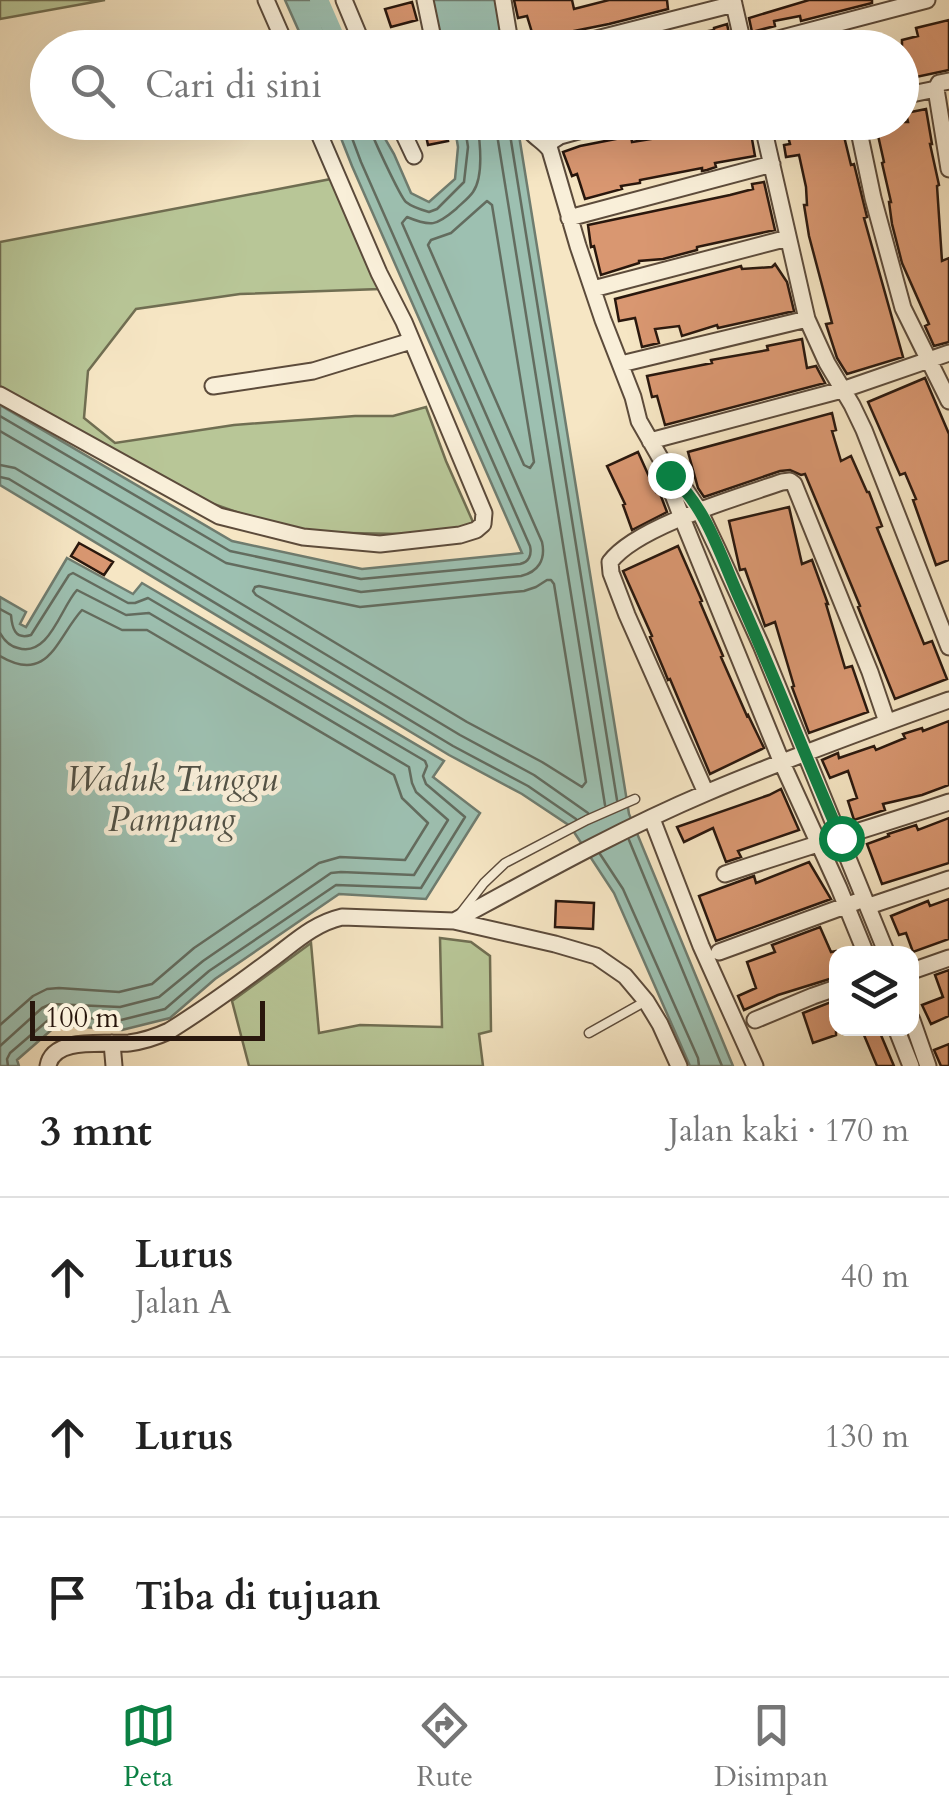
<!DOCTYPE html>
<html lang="id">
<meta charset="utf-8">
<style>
body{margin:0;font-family:Cardo,serif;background:#f2f2f2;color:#222}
.controls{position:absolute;right:30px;bottom:30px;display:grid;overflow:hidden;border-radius:20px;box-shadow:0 10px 40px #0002}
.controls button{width:90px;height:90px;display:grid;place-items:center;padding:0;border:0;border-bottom:2px solid #e0e0e0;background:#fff;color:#222;font:50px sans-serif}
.scale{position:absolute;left:30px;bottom:25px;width:235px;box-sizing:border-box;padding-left:10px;border:5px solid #29170d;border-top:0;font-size:28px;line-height:35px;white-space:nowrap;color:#29170d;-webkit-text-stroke:8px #f9efd9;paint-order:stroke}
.stop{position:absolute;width:30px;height:30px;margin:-22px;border:8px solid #0b8043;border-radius:50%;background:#fff}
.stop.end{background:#0b8043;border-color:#fff;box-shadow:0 2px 10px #0008}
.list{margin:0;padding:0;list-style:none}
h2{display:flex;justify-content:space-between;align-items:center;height:130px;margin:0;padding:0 40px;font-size:42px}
h2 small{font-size:32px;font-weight:400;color:#767676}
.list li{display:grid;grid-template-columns:65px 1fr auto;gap:30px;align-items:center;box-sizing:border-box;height:160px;padding:0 40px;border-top:2px solid #e0e0e0}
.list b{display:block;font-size:38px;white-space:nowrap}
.list p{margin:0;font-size:32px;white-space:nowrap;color:#767676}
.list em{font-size:32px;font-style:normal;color:#767676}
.icon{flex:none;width:55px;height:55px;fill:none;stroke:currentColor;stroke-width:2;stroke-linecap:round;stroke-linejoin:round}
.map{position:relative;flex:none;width:949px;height:1066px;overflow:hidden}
.search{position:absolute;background:#fff;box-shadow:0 10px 40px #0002;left:30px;right:30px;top:30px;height:110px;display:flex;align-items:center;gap:25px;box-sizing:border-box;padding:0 35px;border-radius:55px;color:#767676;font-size:38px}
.sheet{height:610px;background:#fff}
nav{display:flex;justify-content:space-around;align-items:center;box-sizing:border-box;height:140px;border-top:2px solid #e0e0e0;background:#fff;font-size:28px;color:#767676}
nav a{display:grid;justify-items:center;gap:5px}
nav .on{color:#0b8043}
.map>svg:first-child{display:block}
.green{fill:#b8c697;stroke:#706e52;stroke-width:2.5}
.water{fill:#9dc0b1;stroke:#6f7c6f;stroke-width:2.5}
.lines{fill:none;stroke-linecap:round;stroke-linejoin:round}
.shore{stroke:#636c5f;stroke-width:2.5}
.canal{stroke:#9dc0b1;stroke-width:18}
.building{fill:#d99771;stroke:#29170d;stroke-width:2.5}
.service-casing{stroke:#5c4b3b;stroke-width:11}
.minor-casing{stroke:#5c4b3b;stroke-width:19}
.service{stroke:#f9efd9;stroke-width:8}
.minor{stroke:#f9efd9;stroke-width:15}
.route{stroke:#0b8043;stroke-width:12}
.labels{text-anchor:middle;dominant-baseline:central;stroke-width:9;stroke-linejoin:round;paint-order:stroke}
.water-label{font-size:35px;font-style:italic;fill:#525246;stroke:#f9efd9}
</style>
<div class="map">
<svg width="949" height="1066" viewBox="0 0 949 1066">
<rect width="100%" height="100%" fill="#f6e6c4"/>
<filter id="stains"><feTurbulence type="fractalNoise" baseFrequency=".002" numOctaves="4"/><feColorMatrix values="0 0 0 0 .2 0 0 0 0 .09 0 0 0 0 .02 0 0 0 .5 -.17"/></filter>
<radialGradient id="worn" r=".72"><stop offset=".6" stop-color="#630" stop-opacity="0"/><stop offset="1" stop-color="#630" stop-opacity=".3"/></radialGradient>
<path class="green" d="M0 0H105L0 19Z
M331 179 379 289 240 294 136 309 88 371 84 418 115 443 234 425 355 416H393L426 407 446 461 473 522 456 535 294 532 205 501 108 449 0 386V242Z
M440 938 471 942 490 956 491 1031 479 1034 483 1066H249L232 1001 311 943 319 1033 360 1025 442 1027Z"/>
<path class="water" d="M285 0H314L323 28 334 47H306Z
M433 0H497L505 47H442Z
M335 123H376L394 154 411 193 429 202 455 179 458 147 454 123H517L629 814 733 1066H690L614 893 570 826 522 794 449 755 0 485V405L232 541 362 569 522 553 352 166Z
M67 558 133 594 142 583 444 761 433 777 480 813 426 899 339 894 215 979 170 1018 122 1030 57 1025 17 1060 19 1066H0V597L26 612 20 624 26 627Z"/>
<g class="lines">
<path class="shore" d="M368 122C369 131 401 198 406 202 412 207 422 210 429 212L437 209 464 182 468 147 464 122
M495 122 605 805
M508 122 617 800
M487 201 492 205 534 462 530 468 524 465 428 245 431 240 451 233Z
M0 416 230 551 361 579 520 564C529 562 532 555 530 546L361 162 346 122
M0 431 226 563 361 592 521 576C538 572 546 560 542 542L402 223 407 217C431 227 436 226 456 209 461 204 469 198 473 192 484 176 480 141 477 122
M0 465 15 468 460 735 534 775 588 813
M0 477 9 479 453 746 528 786 576 819
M547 580H551L554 584 586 782 582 787 542 762 467 722 256 595 253 591 255 587 259 586 360 607 524 591 536 587Z
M0 609 11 615C12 628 15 640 31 635L69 575 73 573 128 603H135L148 598 425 761 427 766 423 776 426 784 465 817 421 888 336 885 209 971 165 1009 121 1020 53 1016 10 1053 7 1059 8 1066
M0 633C4 640 9 646 18 648 49 658 61 607 77 590L126 615 149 613 409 767 412 783 416 792 448 820 414 875 341 872 331 873 203 961 159 997 120 1007 51 1004 42 1008 0 1046
M0 656C49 685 57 637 82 610L122 630H147L394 775 402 798 428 823 405 860 340 857 319 863 194 948 152 984 119 992 59 988 47 989 33 996 0 1025
M629 840 722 1066
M600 854 623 889 698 1058 699 1066"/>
<path class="canal" d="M319 0 340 48"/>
</g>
<path class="building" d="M514 0H572L574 9 609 0H667L668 9 609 24 534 39 527 16 518 18Z
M809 0H872V3L801 21 800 16 774 21 775 26 752 32 749 18Z
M412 2 417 20 391 27 385 9Z
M949 20V70L902 80V40L918 36 916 28Z
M727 24 732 48H651L650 42 714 30V28Z
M926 109 932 144H930L939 185 937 186 942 261 949 258V342L934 346 925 326 929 324 902 263 892 224 889 202H891L882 163 884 162 875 122H908L906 113Z
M423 122H444L448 141 428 145Z
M701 122H749L755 156 715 163 716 167 707 170 702 171V168L640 180V183L621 186 622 189 585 199 577 174 572 176 563 152 580 146 631 136 632 142 657 138 655 129 668 127 669 130Z
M796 122H803L805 133 841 124 851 165 854 164 867 217 864 218 903 357 847 374 837 358 826 324 832 323 809 236 804 205H807L806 187 799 155 786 157 784 145 790 144 785 125Z
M764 182 775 230 697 247V250L663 259 639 261V263L601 275 594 246 591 247 588 225 730 195 753 189 752 184Z
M775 264 787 282 794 311 718 328 717 325 682 336 679 326 655 329 659 343 642 347 635 318 619 321 615 299 741 266 742 269 772 267Z
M802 339 807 368 816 366 825 383 665 425 657 396 652 397 647 376 712 363 711 360 768 350 767 346Z
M925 378 949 434V560L936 565 913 500 916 499 905 473 900 475 868 402Z
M832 413 836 430 832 431 841 461 851 456 867 492H869L882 526 877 528 924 644 932 641 947 679 895 699 858 607 860 606 805 474 801 475 790 470 780 471 704 497 698 488 688 452Z
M638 452 656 492 659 491 667 512 632 530 623 505 625 504 607 466Z
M789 507 802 564 812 560 828 604H826L845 668 852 666 868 712 809 733 792 687 794 686 775 622 765 626 745 569 740 570 729 521Z
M79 543 113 562 104 575 71 556Z
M678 546 702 601 700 602 723 656 721 657 747 716 748 715 764 748 710 774 670 679 668 680 664 670 650 637 652 636 623 571Z
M949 721V785L922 795 883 804 885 810 854 820 848 801 857 798 848 771 830 778 822 760 838 753 839 758 874 746 876 750 905 738 903 734 922 728 923 731Z
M781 789 799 830 738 851 741 857 726 862 713 828 684 842 677 827 769 795Z
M949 818V863L882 884 867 844 889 836 888 834 916 825 918 830Z
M809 862 831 899 716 941 699 896 754 876 756 883Z
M949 899V939L913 952 906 933 899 935 891 916 928 901 930 906Z
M556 901 594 903 593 929 555 927Z
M820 927 831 952 836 951V977L778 995 744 1010 738 996 756 988 747 962 775 952 772 945Z
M949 970V1016L931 1024 922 1005 943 997 935 975Z
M836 1000V1035L813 1043 803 1013Z
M861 1028H878L894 1066H877Z
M949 1044V1066H941L934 1050Z"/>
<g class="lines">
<defs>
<path id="service" d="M460 914 484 883 505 863 587 820 635 799
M589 1033 646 1001"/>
<path id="minor" d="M266 0 287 48
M344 0 364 48
M425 0 435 48
M503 0 511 48
M733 0 744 48 927 0
M833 25 839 48
M561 48 734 4
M936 89 949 169
M902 96 936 89 939 83 949 81
M398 122 414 156
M525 122C531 137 542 139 550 150L578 246 603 320 633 397 639 421 670 475 672 492 682 518 782 763 839 888 866 954
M762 122 807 319 827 363 852 405 864 430 949 647
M857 122 873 198 903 308 949 401
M546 145 560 136 611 122
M569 218 772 164
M593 289 788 238
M621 364 807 319
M213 386 313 371 411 341
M0 395 219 516 303 537 380 544 460 535 476 530 483 524 484 513 404 322 379 273 314 122
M650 441 842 390 949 353
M670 475 683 486 699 510 718 550 761 645 887 954
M706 793 627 615 611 573 610 562C637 526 739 497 782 482L790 481 794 484 870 672 887 722
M652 819 701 946 755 1066
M725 874C799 849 874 827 949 802
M869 906 949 879
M454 921C537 876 619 830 706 793 786 759 868 729 949 700
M719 952 856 902
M912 971 949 958
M755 1020 813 996 836 988
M912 1020 928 1066
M896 1028 911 1066
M112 1043 114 1066
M48 1066C53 1036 105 1045 129 1043 144 1041 156 1037 169 1031 203 1010 236 986 268 962 293 944 312 924 342 917L454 921 555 944 596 956 625 976 646 1001 660 1024 679 1066"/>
</defs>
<use href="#service" class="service-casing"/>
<use href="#minor" class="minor-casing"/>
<use href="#service" class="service"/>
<use href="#minor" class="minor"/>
</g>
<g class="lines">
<path class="route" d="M670 475C705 505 720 554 738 595 774 676 806 758 841 838"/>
</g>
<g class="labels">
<g class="water-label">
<text x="172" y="780">Waduk Tunggu<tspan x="172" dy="40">Pampang</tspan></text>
</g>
</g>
<rect width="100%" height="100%" filter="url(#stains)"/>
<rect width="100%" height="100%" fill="url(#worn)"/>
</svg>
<div class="controls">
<button><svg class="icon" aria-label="layers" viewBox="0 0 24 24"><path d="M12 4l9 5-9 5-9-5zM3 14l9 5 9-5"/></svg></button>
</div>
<div class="scale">100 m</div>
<div class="stop" style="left:841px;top:838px"></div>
<div class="stop end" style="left:670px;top:475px"></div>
<div class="search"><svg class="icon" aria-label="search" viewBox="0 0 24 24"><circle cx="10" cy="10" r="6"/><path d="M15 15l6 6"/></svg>Cari di sini</div>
</div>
<section class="sheet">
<h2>3 mnt<small>Jalan kaki · 170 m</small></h2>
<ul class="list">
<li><svg class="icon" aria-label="ahead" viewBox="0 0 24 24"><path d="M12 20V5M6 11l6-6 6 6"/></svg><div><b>Lurus</b><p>Jalan A</p></div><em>40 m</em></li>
<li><svg class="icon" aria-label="ahead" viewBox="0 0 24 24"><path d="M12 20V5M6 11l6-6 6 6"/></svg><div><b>Lurus</b></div><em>130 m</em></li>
<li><svg class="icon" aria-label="arrive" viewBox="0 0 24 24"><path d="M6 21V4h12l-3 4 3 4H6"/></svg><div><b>Tiba di tujuan</b></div></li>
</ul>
</section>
<nav>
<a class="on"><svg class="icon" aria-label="map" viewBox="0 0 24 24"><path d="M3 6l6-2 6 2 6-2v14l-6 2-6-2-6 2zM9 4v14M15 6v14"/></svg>Peta</a>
<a><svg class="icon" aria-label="directions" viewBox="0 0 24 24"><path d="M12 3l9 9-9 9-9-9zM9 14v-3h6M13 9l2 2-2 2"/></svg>Rute</a>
<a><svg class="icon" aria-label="saved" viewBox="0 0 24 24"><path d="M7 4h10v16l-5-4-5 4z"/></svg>Disimpan</a>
</nav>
